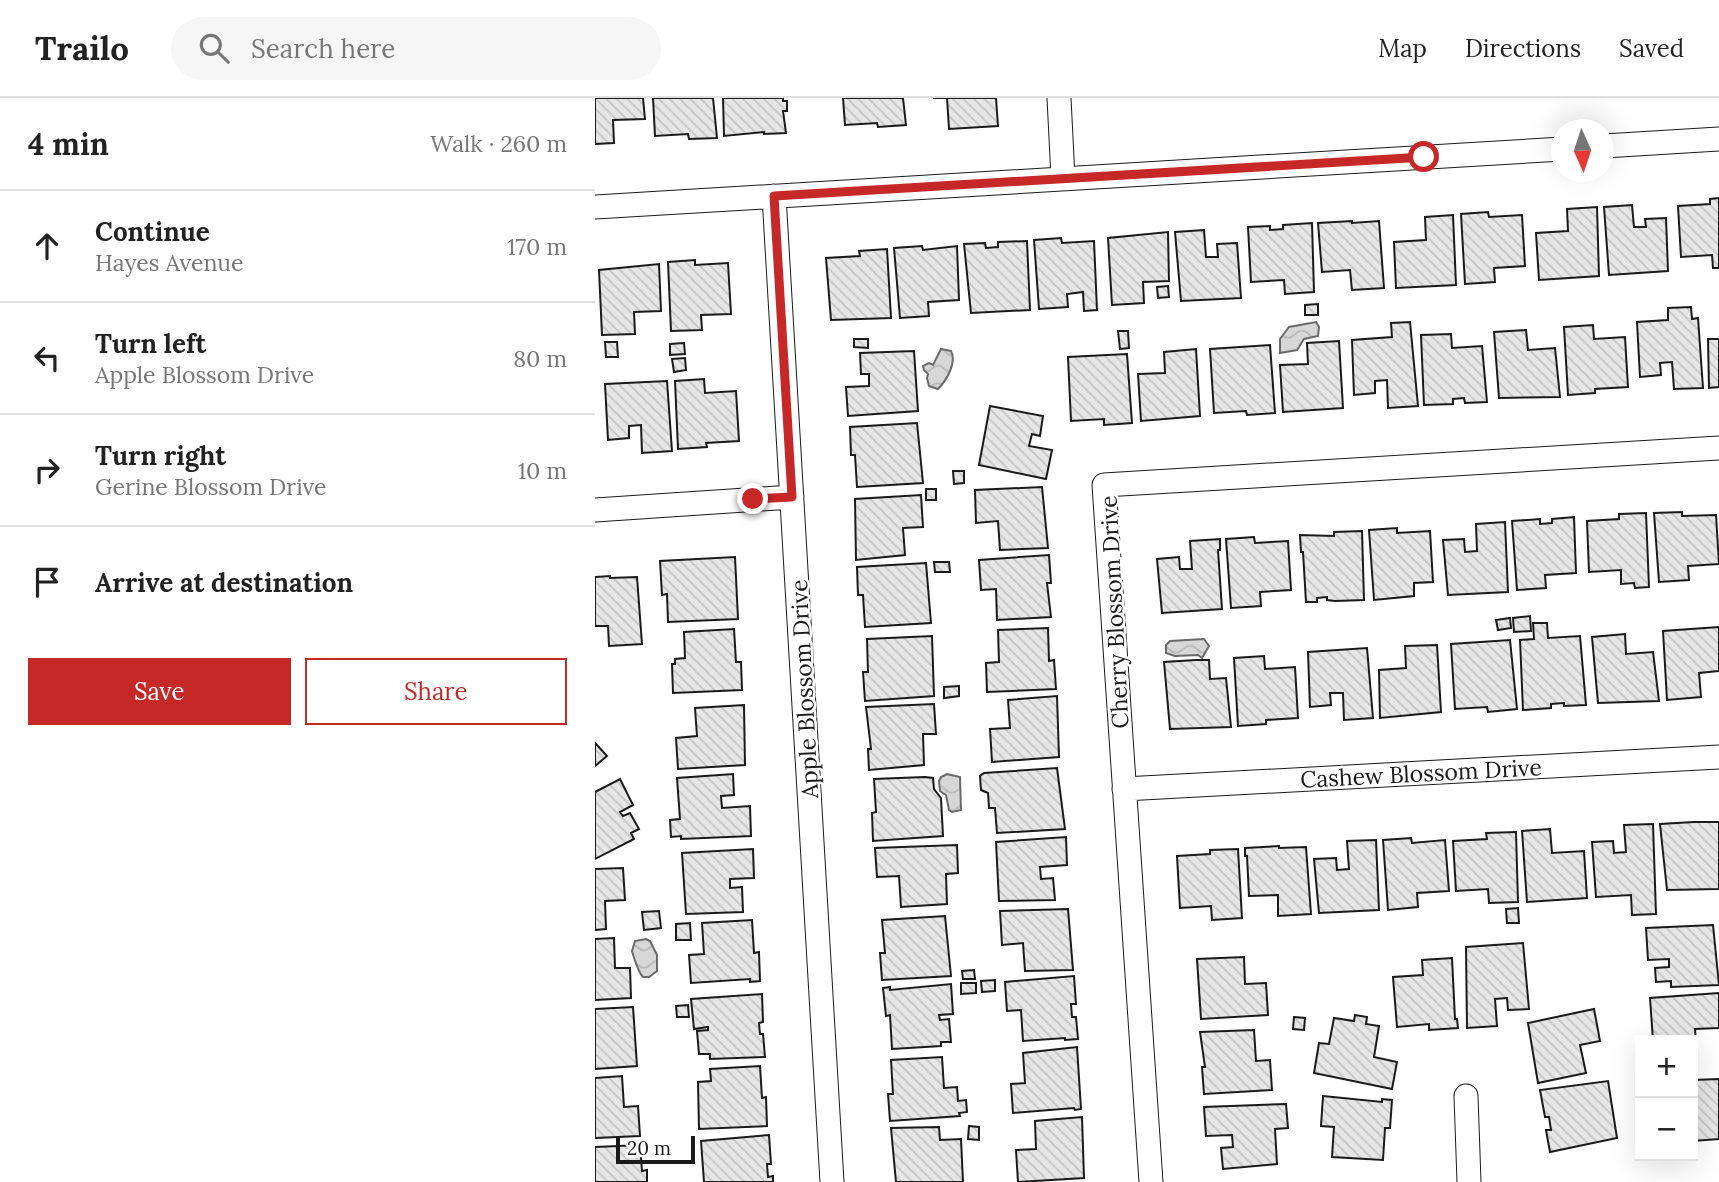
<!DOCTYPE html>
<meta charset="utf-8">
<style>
body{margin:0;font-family:Lora,serif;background:#f6f6f6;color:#222}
.controls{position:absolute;right:21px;bottom:21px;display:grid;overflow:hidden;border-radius:0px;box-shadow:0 7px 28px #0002}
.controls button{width:63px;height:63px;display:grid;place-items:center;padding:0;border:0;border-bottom:2px solid #e0e0e0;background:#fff;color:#222;font:35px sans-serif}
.compass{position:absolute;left:956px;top:21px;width:63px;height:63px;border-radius:50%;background:#fff;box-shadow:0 7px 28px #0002;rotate:177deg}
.scale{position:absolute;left:21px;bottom:18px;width:79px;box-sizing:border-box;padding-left:7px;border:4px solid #1a1a1a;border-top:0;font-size:19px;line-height:24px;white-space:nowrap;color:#1a1a1a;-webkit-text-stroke:5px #fff;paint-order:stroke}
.stop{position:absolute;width:21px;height:21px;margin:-16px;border:5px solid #c62828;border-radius:50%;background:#fff}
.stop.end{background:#c62828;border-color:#fff;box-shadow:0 2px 7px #0008}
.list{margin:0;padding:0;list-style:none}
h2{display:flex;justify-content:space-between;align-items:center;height:91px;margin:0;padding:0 28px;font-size:30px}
h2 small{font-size:23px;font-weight:400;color:#767676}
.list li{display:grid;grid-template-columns:46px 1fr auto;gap:21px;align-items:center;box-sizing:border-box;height:112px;padding:0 28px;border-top:2px solid #e0e0e0}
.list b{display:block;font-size:26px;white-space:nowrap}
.list p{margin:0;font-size:23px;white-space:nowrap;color:#767676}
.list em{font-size:23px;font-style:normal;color:#767676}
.actions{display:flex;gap:14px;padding:21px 28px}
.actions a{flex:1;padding:16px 0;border:2px solid #c62828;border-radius:0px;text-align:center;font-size:24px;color:#c62828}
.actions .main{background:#c62828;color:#fff}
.icon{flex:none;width:38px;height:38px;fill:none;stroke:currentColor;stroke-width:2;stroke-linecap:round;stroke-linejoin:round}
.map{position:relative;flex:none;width:1124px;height:1084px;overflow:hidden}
header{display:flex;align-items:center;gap:42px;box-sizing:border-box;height:98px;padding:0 35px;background:#fff;border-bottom:2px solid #e0e0e0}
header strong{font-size:33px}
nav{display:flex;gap:38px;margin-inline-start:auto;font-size:24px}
.search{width:490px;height:63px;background:#f6f6f6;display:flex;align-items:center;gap:18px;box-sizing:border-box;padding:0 24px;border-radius:38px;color:#767676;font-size:26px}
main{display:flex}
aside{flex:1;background:#fff}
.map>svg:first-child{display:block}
.water{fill:url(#water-waves);stroke:#6a6a6a;stroke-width:2}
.building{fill:url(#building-back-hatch);stroke:#1a1a1a;stroke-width:2}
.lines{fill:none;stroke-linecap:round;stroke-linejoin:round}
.street-casing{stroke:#1a1a1a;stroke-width:25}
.street{stroke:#fff;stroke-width:23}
.route{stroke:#c62828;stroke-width:9}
.labels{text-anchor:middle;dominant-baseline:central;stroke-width:5;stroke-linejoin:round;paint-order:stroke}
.street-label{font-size:23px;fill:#1a1a1a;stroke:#fff}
</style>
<header>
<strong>Trailo</strong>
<div class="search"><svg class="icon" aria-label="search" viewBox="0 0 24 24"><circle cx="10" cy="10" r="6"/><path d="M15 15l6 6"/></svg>Search here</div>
<nav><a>Map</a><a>Directions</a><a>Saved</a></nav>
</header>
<main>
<aside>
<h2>4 min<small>Walk · 260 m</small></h2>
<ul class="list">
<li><svg class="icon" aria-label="ahead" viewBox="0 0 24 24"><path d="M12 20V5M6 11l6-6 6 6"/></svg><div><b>Continue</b><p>Hayes Avenue</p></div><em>170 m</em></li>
<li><svg class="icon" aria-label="left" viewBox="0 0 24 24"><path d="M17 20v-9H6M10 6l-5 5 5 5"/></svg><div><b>Turn left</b><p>Apple Blossom Drive</p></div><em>80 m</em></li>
<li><svg class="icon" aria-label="right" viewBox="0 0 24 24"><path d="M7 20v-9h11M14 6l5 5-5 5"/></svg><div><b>Turn right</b><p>Gerine Blossom Drive</p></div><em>10 m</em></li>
<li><svg class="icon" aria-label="arrive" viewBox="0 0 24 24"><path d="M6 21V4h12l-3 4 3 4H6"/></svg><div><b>Arrive at destination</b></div></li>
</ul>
<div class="actions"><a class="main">Save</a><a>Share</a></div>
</aside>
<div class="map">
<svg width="1124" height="1084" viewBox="0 0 1124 1084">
<defs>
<pattern id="water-waves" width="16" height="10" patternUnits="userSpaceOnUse" patternTransform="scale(1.75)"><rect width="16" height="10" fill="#d7d7d7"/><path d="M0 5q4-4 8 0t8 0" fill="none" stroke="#b8b8b8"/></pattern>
<pattern id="building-back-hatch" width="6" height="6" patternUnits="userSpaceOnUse" patternTransform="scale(1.75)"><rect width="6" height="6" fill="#e6e6e6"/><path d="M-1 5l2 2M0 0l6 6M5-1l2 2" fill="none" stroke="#c5c5c5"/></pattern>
</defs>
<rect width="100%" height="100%" fill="#fff"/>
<path class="water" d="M721 224 724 229 723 238 709 241 702 252 685 255V241L694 229Z
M346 251 356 253C362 264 352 282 343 291L334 288 332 280 333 276 329 272 328 268 334 265 338 267Z
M609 541 614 548 607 560 603 557 580 558 571 555V547L575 543Z
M352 676 365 679 366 712 357 714 354 712 351 697 345 693 344 683 346 679Z
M51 841 55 843 62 857V873L54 879H48C43 874 39 860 37 853L40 843Z"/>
<path class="building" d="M0 0H48L50 21 18 22 19 45 0 46Z
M58 0H118L122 40 94 41 93 36 60 38Z
M188 0V3H192V13H188L191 35 169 36V34L129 38 128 0Z
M248 0H308L311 27 283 29 282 25 250 27Z
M338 0H401L403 28 354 31 352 0Z
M1124 100V170H1118L1117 157 1086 159 1083 108 1115 106V101Z
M1037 107 1039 129H1051L1050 121 1071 120 1073 173 1014 177 1009 109Z
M1002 109 1004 178 944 182 941 135 973 133 972 111Z
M893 114 894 119 927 117 930 168 899 170 900 184 870 186 866 116Z
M858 117 861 187 801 190 799 144 831 142 830 119Z
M757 123V125L784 123 789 190 757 192 755 172 727 174 723 125Z
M717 125 719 194 690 196 689 182 656 184 653 129 675 128V132L688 131V127Z
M609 132 611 159H623L622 146 642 145 646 200 586 203 580 134Z
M573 134 574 183 548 184 549 205 517 207 513 140Z
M466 140 467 145 499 143 502 212 489 213 488 194 472 196 473 209 444 211 439 142Z
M432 143 435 212 376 215 369 146 390 145 391 150 403 149V144Z
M327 148 328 152 362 148 364 202 333 204 334 218 305 220 299 150Z
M292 151 296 220 236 222 231 160 265 158 264 153Z
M100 162V167L133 165 136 216 106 217 107 232 76 233 73 164Z
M64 166 66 213 39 214 40 236 7 237 4 172Z
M573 188 574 199 563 200 562 189Z
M723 206V217H710V207Z
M1096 209 1097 221 1103 220 1108 290 1079 291 1077 264 1065 265 1066 277 1045 279 1042 224 1073 222V210Z
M815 224 823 308 793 310 792 282 780 283V295L759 297 757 242 797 239 796 225Z
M998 227 999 241 1030 239 1033 289 1000 291V295L973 297 969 229Z
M931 232 933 252 960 250 965 299 904 300 899 234Z
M523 233H533L534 250 525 251Z
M856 236 857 250 887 248 892 304 870 305 869 300 858 301V306L829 307 826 237Z
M259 241H273V250L259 249Z
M1113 241H1124V289L1114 290Z
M744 243 748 310 688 314 685 267 713 266 712 245Z
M10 244H22L23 259H11Z
M89 245 90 256 75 257V246Z
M675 247 680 315 652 317 651 313 619 315 615 251Z
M601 251 605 318 546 323 543 276 570 275 569 254Z
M319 253 323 313 253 318 251 289 274 288V276H266L265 255Z
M532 256 537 325 509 327V321L476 323 473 259Z
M90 260 91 272 79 274 77 261Z
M109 281 110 295 141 293 144 343 111 345 112 349 83 351 80 283Z
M72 283 77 353 47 355 46 327 34 328V340L13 342 10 286Z
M395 308 448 318 445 338 437 336 434 348 457 352 451 381 384 367Z
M322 325 328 385 262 389 260 357H256L255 329Z
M358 373H369V385L359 386Z
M447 389 453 450 405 452 403 423 381 425 380 392Z
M331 391H341V402H331Z
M326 397 328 429 308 430 310 457 261 462 260 401Z
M1087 414V418L1121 417 1124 466 1093 468 1094 482 1064 484 1059 415Z
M1051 415 1054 489 1040 490 1039 485 1026 486V472L994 474 992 423 1024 421V416Z
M979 419 981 475 950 477 951 490 922 492 917 423 945 421V426L957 425V421Z
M910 424 913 494 853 497 848 442 869 441 870 454 882 453 881 426Z
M802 430V435L835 433 838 484 819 485V498L779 502 774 432Z
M767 433 769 502 740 503 732 502V499L722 500V504H711L708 454H706L705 437 739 438V434Z
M659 439 660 445 693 443 696 492 665 494 666 508 636 510 631 441Z
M625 441V452H623L627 511 567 515 562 461 584 459 585 471H597L595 443Z
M454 457 456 485H452L456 519 402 522 401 491 386 492 384 462Z
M140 459 143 521 73 524 72 496 67 497 65 463Z
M339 464H354L355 474H340Z
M331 465 336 525 270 529 268 497H263L262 469Z
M15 478V480L42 479 47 546 14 548 13 528H0V479Z
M935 518 936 533 919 534 918 520Z
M915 520 916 530 903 532 901 522Z
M938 525H952L953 540 985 538 991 607 969 608V605L956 606V610L928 612 925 542 939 541Z
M1124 529V573L1104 575 1106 599 1072 602 1068 533Z
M453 530 454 563 459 562 461 591 392 594 391 565 404 564 403 532Z
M139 531 141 564H146L147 592 78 595 77 566H80V561L90 560 89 534Z
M1030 536 1031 556 1058 554 1064 603 1003 605 997 539Z
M337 538 339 598 270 603 268 574H273L272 541Z
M915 542 922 611 893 614 892 609 860 611 856 546Z
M842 547 846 614 785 620 784 572 811 570 810 548Z
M772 550 778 620 749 622 748 595H735L736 607 715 609 713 554Z
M669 558 670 571 700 569 703 620 671 622V626L643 628 639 560Z
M601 562H614L615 581 631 580 636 629 575 631 569 564Z
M364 588V598L349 600V589Z
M462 598 464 659 397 664 395 631 415 630 413 602Z
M339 606 341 636H328L329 667 274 672 273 651H276L271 609Z
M149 607 150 667 83 671 81 640 102 638 100 610Z
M0 645 12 658 0 668Z
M462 670 470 731 402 735 400 710H394L393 695 386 692 385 678 389 675Z
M138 676 139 697 126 698 127 710 155 708 156 738 86 741V738L76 739 75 722 85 721 82 680Z
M330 679 338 680 339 691 346 700 348 738 278 743 277 715 281 714 279 681Z
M25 681 38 707 25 714 28 718 35 715 44 731 36 735 39 741 0 761V694Z
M1099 724H1124V791L1072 792 1065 726Z
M1058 726 1061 816 1037 817 1036 797 1001 799 997 744 1018 743 1019 755 1031 754 1029 727Z
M955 731 957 755 989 753 992 800 932 804 927 733Z
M921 734 923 804 894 805 893 791 861 793 858 743 892 741 891 735Z
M471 739 472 767 445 769 446 781 458 780 460 802 404 803 401 744Z
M816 740 817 745 850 742 854 793 822 795 823 809 793 812 788 742Z
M781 742 784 812 724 815 719 761 741 760 742 772 754 771 752 743Z
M362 747 363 775 351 776 352 806 306 809 304 778 282 779 280 750Z
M684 748V750L711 749 716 816 683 818V797L654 798 652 758H650V750Z
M158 751 159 780 135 781V790L147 789 148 814 91 816 87 755Z
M643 751 647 820 617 822 616 808 585 810 582 758 615 756V752Z
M28 770 30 802 10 803 11 831 0 832V771Z
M923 810 924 825H912L911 811Z
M473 811 478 872 430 873 428 845 407 847 405 813Z
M64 813 66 830 49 832 47 814Z
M350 818 356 878 287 882 285 855H290L287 822Z
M157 822 159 855 164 854 165 883 155 884V881L96 885 94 857 109 856 107 825Z
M95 825 96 842H81V826Z
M1118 827 1124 887 1076 889V883L1061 884 1060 870 1074 869V861L1053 862 1051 830Z
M19 840 20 870H35L36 900 0 902V841Z
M928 845 934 911 913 912 912 900 900 901 902 928 872 930 871 849Z
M649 859 650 886 671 885 673 917 606 921 602 861Z
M857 860 860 921H862L863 930 834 932V926L802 929 798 879 828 877 827 862Z
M379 872 380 881H368L367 873Z
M479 878 481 906H476L477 919H481L483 941 470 942V940L428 943 426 912 412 913 410 884Z
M400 882V893L387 894 386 883Z
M366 885H381V895L366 896Z
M356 886 358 916 344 917 345 922 354 921 356 944H346V948L297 951 295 917 291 918 288 890 295 889V892Z
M1124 895V930L1100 931 1102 957H1098V942H1058L1055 900Z
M167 896 168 924 164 925 165 936H168L170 959 115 961V956H104L102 933 113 932V929L99 931 96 901Z
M93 907 94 919H82L81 908Z
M38 909 42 968 0 971V911Z
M999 911 1005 943 985 947 991 975 943 985 933 925Z
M760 917 772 919 771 926 784 928 779 959 802 964 797 991 719 975 724 945 734 946 739 920 759 923Z
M699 919 710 920 709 932 698 931Z
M659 932 661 963 675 962 677 992 609 996 607 969H610L605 934Z
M482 949 486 1011 480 1012 479 1010 418 1015 416 986 430 985 428 955Z
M347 959 349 990 362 989 363 1003 371 1002 372 1014 364 1015 365 1018 295 1023 293 996H298L296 962Z
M165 968 167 1000 171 999 172 1028 104 1031 103 984 116 983 115 971Z
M27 978 29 1009 43 1008 45 1038 0 1040V980Z
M1124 981V1041L1098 1043V982Z
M1013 983 1022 1040 955 1054 951 1032H956L954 1019H950L945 992Z
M728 998 787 1004V1001L797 1002 795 1030H790L788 1062 737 1059 739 1029 726 1028Z
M691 1006 693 1030 680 1031 682 1066 628 1071 626 1050 638 1049 637 1037 611 1038 609 1009Z
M487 1019 489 1080 423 1084 421 1052 441 1051 440 1023Z
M374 1028 384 1029V1042L373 1041Z
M344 1029 345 1042 366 1041 368 1084H301L296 1030Z
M174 1037 176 1066H172L173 1079 178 1078V1084H109L106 1043Z
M45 1047 47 1073 52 1072V1084H0V1049Z"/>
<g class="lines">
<defs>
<path id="street" d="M464 0 468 80
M1009 48 1124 41
M179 98 237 1084
M0 109 967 51
M0 412 197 399
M529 691 1124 659
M871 998 874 1084
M556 1084 509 387 1124 350"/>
</defs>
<use href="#street" class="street-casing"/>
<use href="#street" class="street"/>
</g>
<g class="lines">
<path class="route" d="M158 401 197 399 179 98 829 59"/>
</g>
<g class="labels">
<g class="street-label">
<text transform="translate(519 514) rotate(-93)">Cherry Blossom Drive</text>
<text transform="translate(209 591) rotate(-93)">Apple Blossom Drive</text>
<text transform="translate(826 675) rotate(-3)">Cashew Blossom Drive</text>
</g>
</g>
</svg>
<div class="controls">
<button>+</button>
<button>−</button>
</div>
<svg class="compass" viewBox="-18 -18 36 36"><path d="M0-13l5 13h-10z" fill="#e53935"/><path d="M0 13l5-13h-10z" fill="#767676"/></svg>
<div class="scale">20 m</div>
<div class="stop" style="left:829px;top:59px"></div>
<div class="stop end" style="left:158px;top:401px"></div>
</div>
</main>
